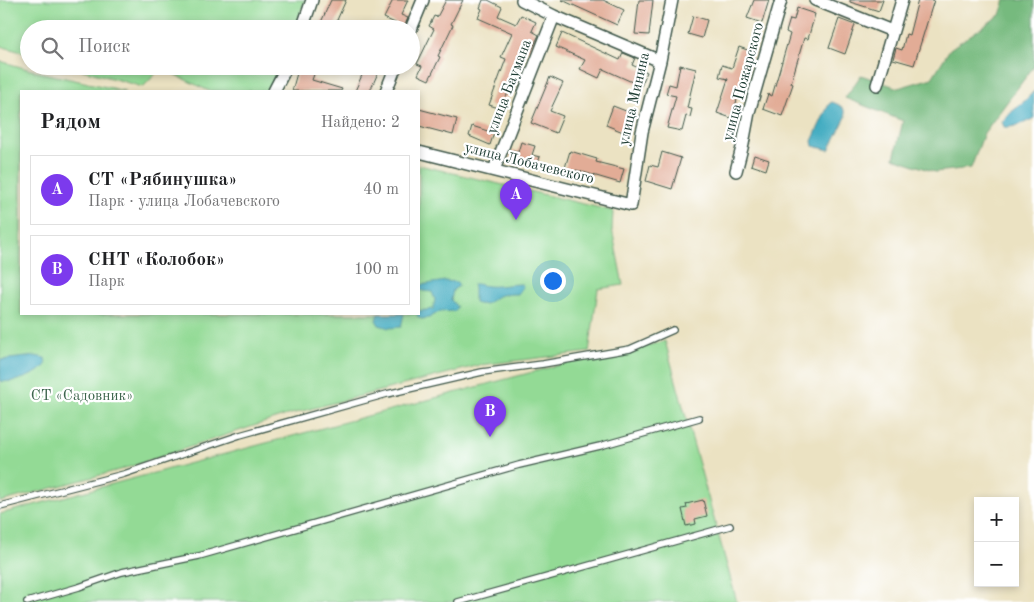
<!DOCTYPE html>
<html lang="ru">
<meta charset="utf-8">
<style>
body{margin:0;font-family:"Old Standard TT",serif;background:#f2f2f2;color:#202124}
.controls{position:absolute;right:15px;bottom:15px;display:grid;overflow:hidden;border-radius:0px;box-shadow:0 2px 8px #0003}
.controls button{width:45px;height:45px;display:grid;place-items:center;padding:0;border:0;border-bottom:1px solid #e0e0e0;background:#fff;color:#202124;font:25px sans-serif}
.you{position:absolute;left:552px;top:280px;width:18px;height:18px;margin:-12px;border:4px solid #fff;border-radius:50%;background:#1a73e8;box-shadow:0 0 0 8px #1a73e833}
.badge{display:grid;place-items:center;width:32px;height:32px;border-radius:50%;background:#7c3aed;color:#fff;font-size:16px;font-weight:700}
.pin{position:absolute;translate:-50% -41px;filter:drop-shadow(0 1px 2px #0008)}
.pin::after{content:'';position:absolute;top:26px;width:18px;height:15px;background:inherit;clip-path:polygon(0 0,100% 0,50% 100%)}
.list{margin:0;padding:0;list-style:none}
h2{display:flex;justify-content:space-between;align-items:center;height:65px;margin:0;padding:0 20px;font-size:21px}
h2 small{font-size:16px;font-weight:400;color:#757577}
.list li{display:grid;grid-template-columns:32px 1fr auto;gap:15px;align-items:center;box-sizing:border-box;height:70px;margin:0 10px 10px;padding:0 10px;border:1px solid #e0e0e0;border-radius:0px}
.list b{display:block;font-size:19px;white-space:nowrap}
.list p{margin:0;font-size:16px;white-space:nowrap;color:#757577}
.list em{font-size:16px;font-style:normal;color:#757577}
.icon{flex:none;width:28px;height:28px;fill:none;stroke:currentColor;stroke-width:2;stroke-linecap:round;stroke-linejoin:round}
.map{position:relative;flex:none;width:1034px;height:602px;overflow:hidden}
.search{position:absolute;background:#fff;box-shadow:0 2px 8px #0003;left:20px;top:20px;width:400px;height:55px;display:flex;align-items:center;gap:12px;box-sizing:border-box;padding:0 18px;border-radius:28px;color:#757577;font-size:19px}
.panel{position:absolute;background:#fff;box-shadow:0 2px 8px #0003;left:20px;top:90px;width:400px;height:225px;border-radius:0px}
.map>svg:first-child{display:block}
.green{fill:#93da95;stroke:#598c64}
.forest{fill:#76ba7e;stroke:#4a7c59}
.water{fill:#42acc1;stroke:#30747a}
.building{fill:#e2ac96}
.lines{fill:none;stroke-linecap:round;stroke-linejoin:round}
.service-casing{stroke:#3e5649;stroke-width:8}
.minor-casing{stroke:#3e5649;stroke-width:14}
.service{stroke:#fff;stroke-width:5.5}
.minor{stroke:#fff;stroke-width:11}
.labels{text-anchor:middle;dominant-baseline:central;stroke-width:4.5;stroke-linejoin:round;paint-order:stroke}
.street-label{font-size:15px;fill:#1f3d34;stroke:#fff}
.park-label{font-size:15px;fill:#3c644c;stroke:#fff}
</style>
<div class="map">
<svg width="1034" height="602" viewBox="0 0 1034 602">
<rect width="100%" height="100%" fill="#fff"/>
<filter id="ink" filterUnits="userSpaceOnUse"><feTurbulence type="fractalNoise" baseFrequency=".02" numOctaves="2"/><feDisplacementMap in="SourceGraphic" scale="10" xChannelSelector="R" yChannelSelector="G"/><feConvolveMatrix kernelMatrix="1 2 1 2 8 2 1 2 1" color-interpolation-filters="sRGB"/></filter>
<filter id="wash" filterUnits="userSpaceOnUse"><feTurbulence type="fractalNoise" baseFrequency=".0096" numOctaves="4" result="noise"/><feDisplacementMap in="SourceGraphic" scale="20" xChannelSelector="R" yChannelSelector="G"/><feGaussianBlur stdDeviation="1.12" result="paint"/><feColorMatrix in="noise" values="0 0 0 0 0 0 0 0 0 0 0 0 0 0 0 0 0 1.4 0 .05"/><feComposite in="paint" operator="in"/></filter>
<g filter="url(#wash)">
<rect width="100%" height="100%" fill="#ebe2c2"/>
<path class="green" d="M0 0H305L295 29H29V54L0 46Z
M0 61 38 72 125 91H21V314H419V165L613 211 612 229 623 285 598 289 589 352 480 365 287 415 123 469 0 502Z
M69 66H279L269 91H209L161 68 143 87Z
M665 341 737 602H0V514L589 357 591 360Z"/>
<path class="forest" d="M1005 0H1034V66L984 133 971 168 935 172 894 158 903 121 845 98 861 75 898 88 932 78 950 49 1000 15Z"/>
<path class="water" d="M1034 91V118C1026 123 1013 128 1004 127L1002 122C1011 110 1025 103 1034 91Z
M832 102C840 105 845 107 846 117L829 150 813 146 812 141 829 104Z
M445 281 457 282 459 286 453 290 451 300 457 307 455 311 439 312 429 318 421 319 417 316 419 311 433 309 435 300 432 292 423 291 419 289 421 285Z
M477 284C495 289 504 284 522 284L523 287 518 294C513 294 507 294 501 295 490 298 488 308 474 303V289L473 284Z
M378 314H404L401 327 389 328 379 325 376 320Z
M35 356 45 358 46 365C37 375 13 384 0 381V360Z"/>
<g id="blocks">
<path class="building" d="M331 0H346L333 29H318Z
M393 0H408L401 15 408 18 404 27 384 18Z
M446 0H463L451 24 453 25 438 56 440 57 429 80 418 75 422 66 417 64 434 29 429 26 434 16 437 17Z
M483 0H488L502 7 498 16 516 24 521 15 536 22 532 31 539 35 531 51 526 49 514 75 502 109 489 105 506 59 501 57 512 33 478 18 482 9 480 8Z
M562 0H603L624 10 617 25Z
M639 0H653L649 35 635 34Z
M754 0H769L762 23 747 18Z
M850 0H883L879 11 850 2Z
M918 0H934L914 65 893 59 896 48 902 50 906 34 909 35Z
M797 8 815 14 808 39 804 38 791 83 793 84 782 116 763 109 768 94 772 96 790 34 786 32 790 19 794 20Z
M693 16 707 20 702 38 688 34Z
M839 19 855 25 845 54 829 48Z
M562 33 620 60 623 53 635 58 632 65 647 72 641 86 603 69 599 78 580 69 585 60 556 47Z
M739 47 753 52 731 118 717 113 728 79 719 77 722 65 732 68Z
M680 65 696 69 687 108 692 109 690 117 686 116 682 131 667 128 676 96 666 94 669 84 676 86Z
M299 66H317L312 80 342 89 341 91H292Z
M366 66H381L370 91H355Z
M550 77 563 83 550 111 563 116 556 133 531 123Z
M613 106 631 113 623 132 606 125Z
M419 109 457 119 453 135 419 126Z
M472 126 494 133 490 145 469 136Z
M521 142 535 146 532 155 540 157 537 166 510 158 513 150 518 152Z
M570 151 597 159 596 162 624 169 620 183 576 170 574 174 564 171Z
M662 152 681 158 672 189 646 181 650 165 658 167Z
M754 155 769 160 766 170 751 165Z
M703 500 707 516 695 519 696 524 686 526 682 509 687 508 686 504Z"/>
</g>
</g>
<g filter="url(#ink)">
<use href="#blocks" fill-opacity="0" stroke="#3e5649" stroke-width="1"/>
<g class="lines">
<defs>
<path id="service" d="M0 506 124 474 240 435 387 394 482 372 543 364 630 349 673 330
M27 602 79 587 122 572 199 556 519 465 600 446 699 418
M458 602 730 526"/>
<path id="minor" d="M522 0 554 16 660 61
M815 0 892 31
M302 29 312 0
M411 29 423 0
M877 85 902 0
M274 91 287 66
M386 91 396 66
M419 152 631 205 642 132 660 61 672 0
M494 170 554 16
M736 171 743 144 749 112 781 0"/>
</defs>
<use href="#service" class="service-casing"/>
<use href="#minor" class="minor-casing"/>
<use href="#service" class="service"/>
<use href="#minor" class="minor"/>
</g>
</g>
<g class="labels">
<g class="street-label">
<text transform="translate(744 82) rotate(-75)">улица Пожарского</text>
<text transform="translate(510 87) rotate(-69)">улица Баумана</text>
<text transform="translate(635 99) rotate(-77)">улица Минина</text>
<text transform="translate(529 164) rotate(14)">улица Лобачевского</text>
</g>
<g class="park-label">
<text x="82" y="396">СТ «Садовник»</text>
</g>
</g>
</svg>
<div class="controls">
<button>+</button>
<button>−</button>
</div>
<div class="you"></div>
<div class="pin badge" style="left:516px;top:220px">A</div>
<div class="pin badge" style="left:490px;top:437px">B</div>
<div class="search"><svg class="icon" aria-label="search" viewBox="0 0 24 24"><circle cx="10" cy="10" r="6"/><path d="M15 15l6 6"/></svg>Поиск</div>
<section class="panel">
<h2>Рядом<small>Найдено: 2</small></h2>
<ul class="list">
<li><span class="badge">A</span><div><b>СТ «Рябинушка»</b><p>Парк · улица Лобачевского</p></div><em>40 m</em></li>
<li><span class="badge">B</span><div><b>СНТ «Колобок»</b><p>Парк</p></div><em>100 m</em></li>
</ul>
</section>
</div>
